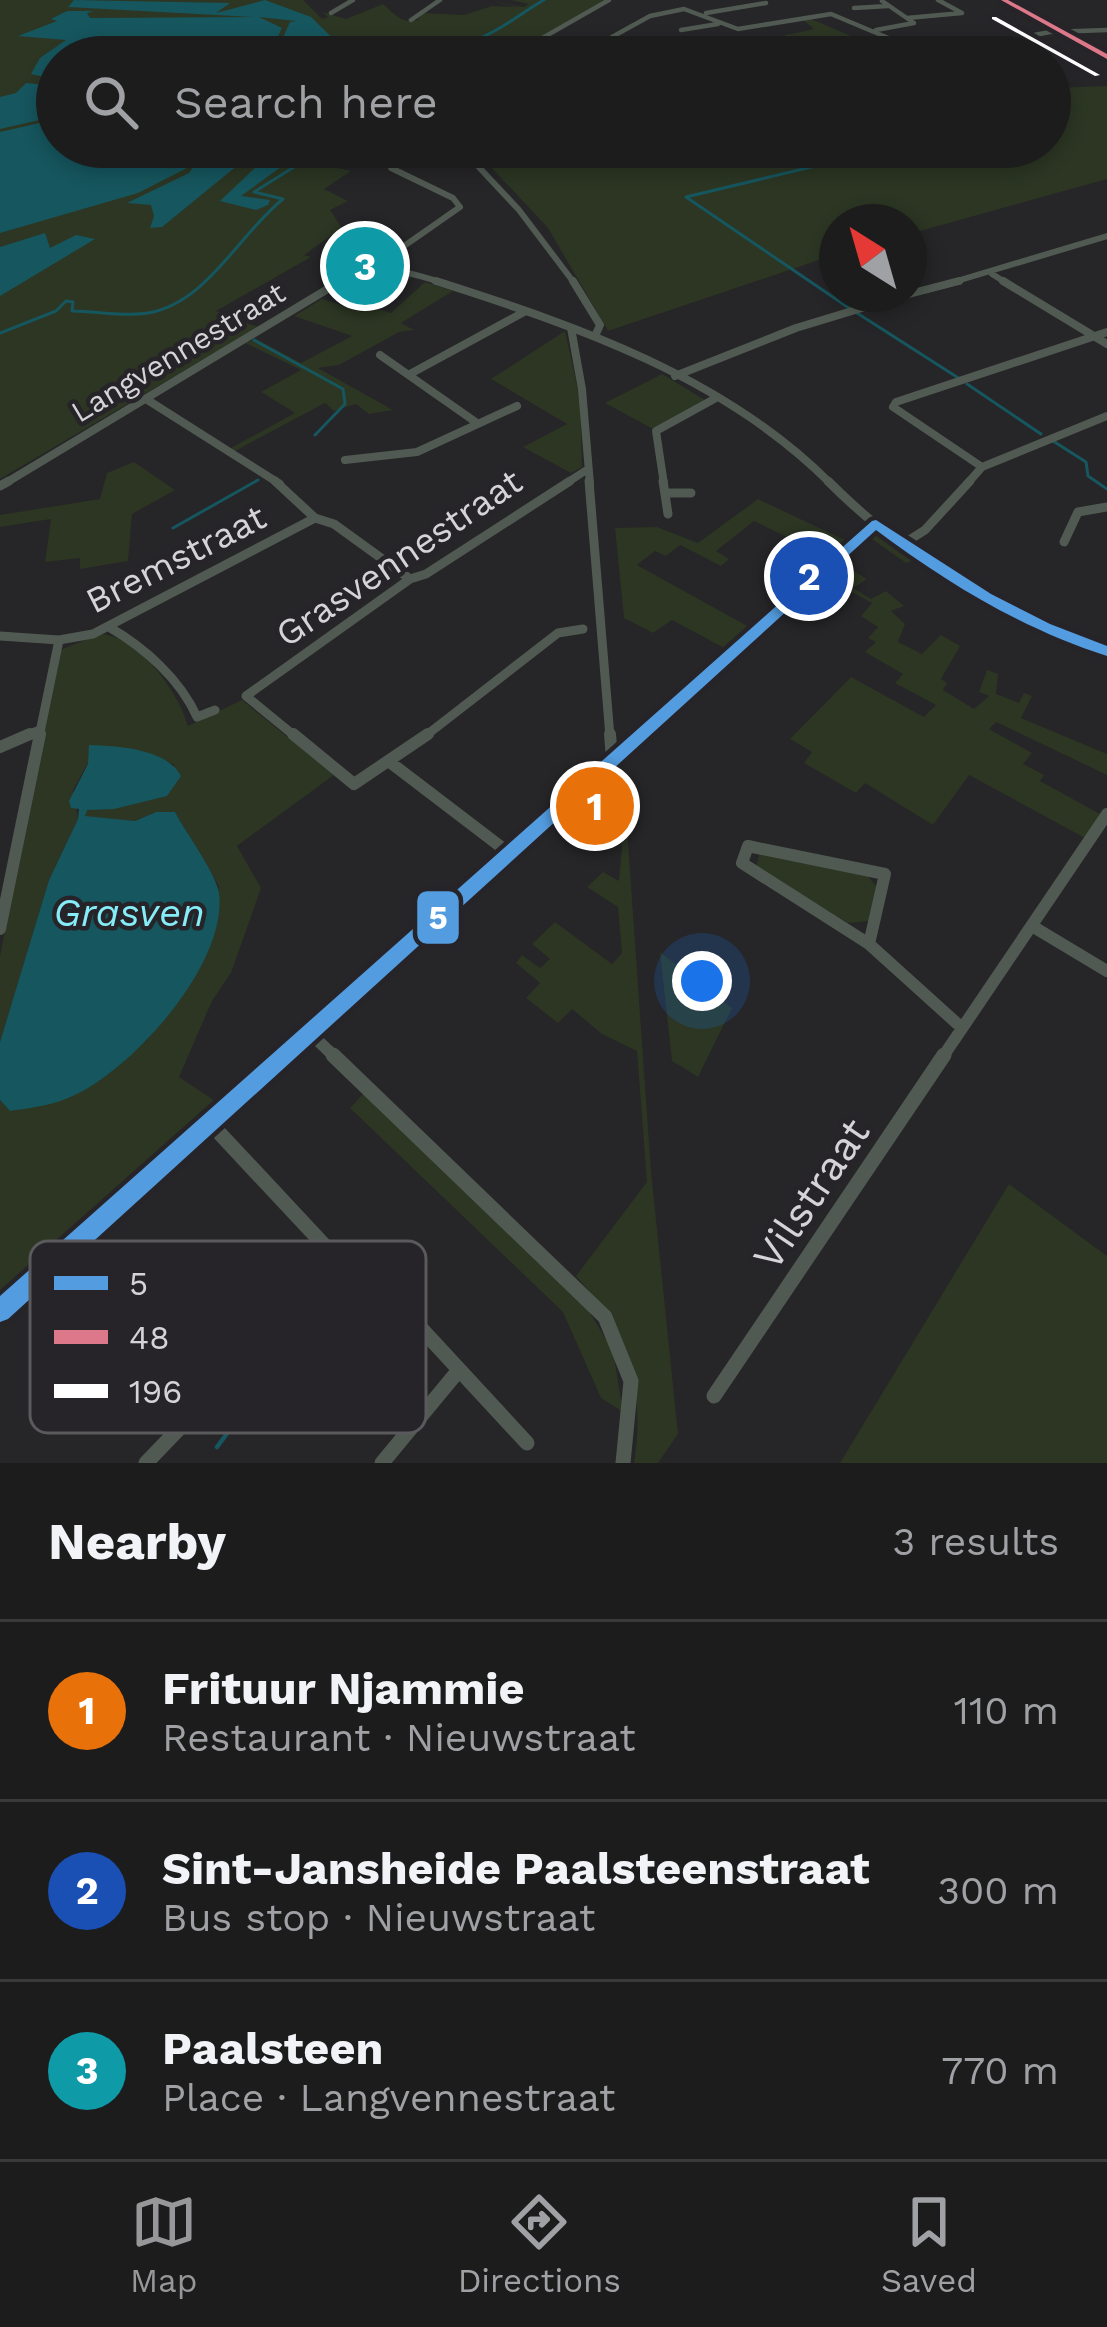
<!DOCTYPE html>
<meta charset="utf-8">
<style>
body{margin:0;font-family:"Work Sans",sans-serif;background:#252526;color:#f1f3f6}
.compass{position:absolute;left:819px;top:204px;width:108px;height:108px;border-radius:50%;background:#1c1c1d;box-shadow:0 6px 18px #0003;rotate:323deg}
.you{position:absolute;left:702px;top:981px;width:42px;height:42px;margin:-30px;border:9px solid #fff;border-radius:50%;background:#1a73e8;box-shadow:0 0 0 18px #1a73e833}
.badge{display:grid;place-items:center;width:78px;height:78px;border-radius:50%;background:#979699;color:#fff;font-size:39px;font-weight:700}
.pin{position:absolute;translate:-50% -50%;border:6px solid #fff;box-shadow:0 3px 12px #0006}
.list{margin:0;padding:0;list-style:none}
h2{display:flex;justify-content:space-between;align-items:center;height:156px;margin:0;padding:0 48px;font-size:51px}
h2 small{font-size:39px;font-weight:400;color:#a0a1a4}
.list li{display:grid;grid-template-columns:78px 1fr auto;gap:36px;align-items:center;box-sizing:border-box;height:180px;padding:0 48px;border-top:3px solid #3a3a3b}
.list b{display:block;font-size:45px;white-space:nowrap}
.list p{margin:0;font-size:39px;white-space:nowrap;color:#a0a1a4}
.list em{font-size:39px;font-style:normal;color:#a0a1a4}
.icon{flex:none;width:66px;height:66px;fill:none;stroke:currentColor;stroke-width:2;stroke-linecap:round;stroke-linejoin:round}
.map{position:relative;flex:none;width:1107px;height:1463px;overflow:hidden}
.search{position:absolute;background:#1c1c1d;box-shadow:0 6px 18px #0003;left:36px;right:36px;top:36px;height:132px;display:flex;align-items:center;gap:30px;box-sizing:border-box;padding:0 42px;border-radius:66px;color:#a0a1a4;font-size:45px}
.sheet{height:696px;background:#1c1c1d}
nav{display:flex;justify-content:space-around;align-items:center;box-sizing:border-box;height:168px;border-top:3px solid #3a3a3b;background:#1c1c1d;font-size:33px;color:#a0a1a4}
nav a{display:grid;justify-items:center;gap:6px}
nav .on{color:#979699}
.map>svg:first-child{display:block}
.green{fill:#2c3623}
.water{fill:#16565e}
.lines{fill:none;stroke-linecap:round;stroke-linejoin:round}
.stream-far1{stroke:#16565e;stroke-width:3}
.stream{stroke:#16565e;stroke-width:4.5}
.street-far5{stroke:#505a52;stroke-width:4.5}
.street-far4{stroke:#505a52;stroke-width:6}
.street-far3{stroke:#505a52;stroke-width:8}
.street-far2{stroke:#505a52;stroke-width:9}
.street-far1{stroke:#505a52;stroke-width:12}
.street{stroke:#505a52;stroke-width:15}
.primary{fill:#57635a;fill-rule:evenodd}
.bus-1-casing{stroke:#262428;stroke-width:9}
.bus-2-casing{stroke:#262428;stroke-width:9}
.bus-3-casing{stroke:#262428;stroke-width:9}
.bus-1{fill:#539cdf;fill-rule:evenodd}
.bus-2{fill:#dc788a;fill-rule:evenodd}
.bus-3{fill:#fff;fill-rule:evenodd}
.labels{text-anchor:middle;dominant-baseline:central;stroke-width:9;stroke-linejoin:round;paint-order:stroke}
.far-street-label{font-size:30px;fill:#d4d3d6;stroke:#262428}
.street-label{font-size:36px;fill:#d4d3d6;stroke:#262428}
.water-label{font-size:39px;font-style:italic;fill:#85ecf8;stroke:#262428}
.near-street-label{font-size:42px;fill:#d4d3d6;stroke:#262428}
.key{fill:#262428;stroke:#5a595c;stroke-width:3}
.key-label{font-size:33px;fill:#d4d3d6}
.line-badge{stroke:#262428;stroke-width:4.5}
.badge-label{font-size:33px;text-anchor:middle;font-weight:bold;fill:#fff}
</style>
<div class="map">
<svg width="1107" height="1463" viewBox="0 0 1107 1463">
<rect width="100%" height="100%" fill="#262527"/>
<path class="green" d="M0 0H303L322 19 328 17 322 12 346 19 383 4C395 14 401 24 418 20L421 13 464 15 492 6 518 7 490 1 524 7 529 4 511 0H607L504 57H57V147H273C310 154 327 149 346 149L334 160 345 163 338 168 351 171 324 189 348 201 330 210 342 228 304 255 311 257 216 311 258 327 0 479Z
M809 18 865 42H890L833 57H765L811 46 798 38 778 37 814 29 802 19Z
M1107 86V179L909 234V222H837V254L608 331 548 228 488 164 577 147H1050V88Z
M425 282 453 291 401 323 414 330 399 332 339 365 318 368 393 410 369 414 356 404 334 411 325 403 235 451 231 448 295 413 261 392 301 370 245 343 256 339 301 363 352 336 294 316 322 299 362 312 370 306 391 313Z
M565 331 580 399 582 467 571 473 523 447 567 424 491 379Z
M662 374 705 400 653 429 605 403Z
M134 462 175 490 132 514 128 561 80 569V558L45 562 51 519 0 527V515L100 499 107 473Z
M758 499 845 540 828 557 754 521 716 551 729 559 721 566 680 545 666 556 655 551 637 565 749 627 726 649 672 620 653 633 624 618 615 528 657 527 698 543Z
M872 532 914 560 906 563 869 537 842 564 867 579 853 588 871 599 886 591 904 606 891 611 905 624 898 642 922 654 941 635 960 646 941 679 947 683 943 690 974 709 989 696 979 692 987 670 998 674 996 694 1019 703 1024 693 1032 696 1021 718 1107 754V775L996 722 989 729 1032 753 1023 764 1044 775 1040 781 1100 814 1085 838 969 775 933 825 865 783 856 793 804 763 812 752 790 739 851 677 924 717 936 705 895 683 903 674 865 652 876 642 868 638 878 627 861 616 872 603 823 576Z
M101 634C138 636 179 692 188 726L242 700 334 775 237 846 261 888 231 973 212 1001 179 1077 218 1103 0 1301V1100L10 1111 72 1097 146 1041 188 986 207 950 219 886 175 812H156L135 821 85 817 86 810 108 807 175 765 141 751 88 763 73 790 78 819 49 880 0 1042V956L60 650Z
M617 762 623 771 651 1171 678 1434 658 1463H634C646 1386 628 1333 576 1276L647 1182 637 1051 602 1034 572 1009 558 1023 526 998 540 983 516 963 522 955 540 968 550 959 532 944 555 922 612 964 622 953 618 907 587 887 603 872 619 881 622 847 613 766Z
M760 851 865 873 877 887 869 921 848 923 756 867Z
M660 952 732 1008 698 1077 672 1061Z
M363 1094 582 1300 613 1351 623 1412 601 1398 563 1312 350 1108Z
M1009 1184 1107 1256V1463H840Z"/>
<path class="water" d="M74 0 230 3 216 13 265 0 311 17 352 57H274L290 22 296 21 259 17 282 28 268 57H57V80L31 74 40 58 66 40 18 36 57 21 51 19 67 11H94L87 13 90 18 253 17 68 7Z
M26 83 57 86V116L0 129V97L16 93Z
M57 119V147H201L185 169 138 193 0 233V132Z
M207 147H260L162 227 150 228 154 216 151 205 127 203 189 173Z
M273 151 299 154 241 196 270 200 268 205 256 210 220 201Z
M45 233 50 248 76 235 95 239 0 296V247Z
M89 745C117 746 166 748 181 776L167 796 114 809 87 810 85 816 135 821 156 812H175C185 831 217 875 219 893 228 963 134 1068 73 1096 54 1105 31 1108 10 1111L0 1100V1042L49 880 78 819 79 809 71 808 69 801 88 764Z"/>
<g class="lines">
<path class="stream-far1" d="M431 57C447 45 459 48 476 40 507 27 522 12 544 0
M849 308 686 197 895 147
M857 313 960 379
M0 333 56 311 66 301 73 302 72 311C97 311 123 317 148 313 207 303 239 234 283 199L254 192 326 147
M254 340 343 389 345 404 315 435
M967 384 1041 434
M1053 441 1086 462 1088 476 1107 489
M173 528 258 480"/>
<path class="stream" d="M217 1447 269 1377 310 1349 354 1300 348 1293"/>
<path class="street-far5" d="M854 8 888 6
M331 13 353 0
M706 13 766 3
M907 18 962 13 938 0
M411 20 440 0
M681 30 718 24
M876 30 914 23 882 1
M617 43 612 37 650 16 684 9 738 29 831 14 929 55
M526 48 553 54 617 43 643 57
M631 50 698 39
M722 50 789 38
M927 56 1050 32 1107 30
M509 57 609 0"/>
<path class="street-far4" d="M460 147 519 210 575 284
M385 268 387 258 460 207 453 198 391 168 390 159 400 147
M992 274 1008 284
M336 284C374 261 407 271 446 284
M947 284 1107 236"/>
<path class="street-far3" d="M436 281C577 326 725 377 831 484
M573 281 600 325 596 334
M1003 281 1107 344
M909 294 959 281
M571 328 582 389 590 484
M380 355 477 423
M410 374 524 312
M675 376 796 328 908 294
M146 399 280 484
M899 411 893 407 896 402 1107 332
M899 411 982 467
M345 460 417 452 517 406
M4 484 341 281
M565 484 585 471
M664 484 656 431 716 398
M967 484 982 467 1107 416"/>
<path class="street-far2" d="M275 481 315 518 334 524 410 579
M589 481 610 737
M663 481 668 514
M828 481C907 560 1000 617 1107 651
M0 486 9 481
M665 493H691
M1064 542 1078 512 1107 507
M903 544 925 530 970 481
M109 627C145 648 180 679 197 717L215 710
M0 636 59 640 93 634 315 518
M23 737 40 730
M39 737 59 640
M296 737 246 696 410 579 426 574 570 481
M424 737 558 633 583 629
M639 737 876 524"/>
<path class="street-far1" d="M293 734 354 784 428 734
M610 734 612 759
M0 747 30 734
M391 763 509 853
M748 846 885 874 869 944 742 863Z
M1032 926 1107 971
M0 929 40 734
M869 944 962 1028
M310 1033 336 1058
M282 1058 642 734
M942 1058 1107 814"/>
<path class="street" d="M333 1055 605 1317 631 1381 623 1463
M331 1260 355 1257 527 1443
M0 1311 285 1055
M714 1396 944 1055
M146 1463 326 1276 331 1260 325 1246 210 1123
M382 1463 459 1370"/>
<path class="primary" d="M1001 0H1009L1107 54V59Z"/>
<defs>
<path id="bus-1" d="M876 520 991 594 1050 624 1107 646V656C1022 629 947 583 876 530L8 1319 0 1322V1296L872 521Z"/>
<path id="bus-2" d="M1001 0H1008L1107 54V59Z"/>
<path id="bus-3" d="M992 17H996L1100 75 1095 76 992 19Z"/>
</defs>
<use href="#bus-1" class="bus-1-casing"/>
<use href="#bus-2" class="bus-2-casing"/>
<use href="#bus-3" class="bus-3-casing"/>
<use href="#bus-1" class="bus-1"/>
<use href="#bus-2" class="bus-2"/>
<use href="#bus-3" class="bus-3"/>
</g>
<g class="labels">
<g class="far-street-label">
<text transform="translate(178 352) rotate(-31)">Langvennestraat</text>
</g>
<g class="street-label">
<text transform="translate(399 558) rotate(-34)">Grasvennestraat</text>
<text transform="translate(176 559) rotate(-27)">Bremstraat</text>
</g>
<g class="water-label">
<text x="129" y="912">Grasven</text>
</g>
<g class="near-street-label">
<text transform="translate(811 1194) rotate(-56)">Vilstraat</text>
</g>
</g>
<rect x="30" y="1241" width="396" height="192" rx="18" class="key"/>
<rect x="54" y="1276" width="54" height="14" fill="#539cdf"/>
<rect x="54" y="1330" width="54" height="14" fill="#dc788a"/>
<rect x="54" y="1384" width="54" height="14" fill="#fff"/>
<g class="key-label">
<text x="129" y="1295">5</text>
<text x="129" y="1349">48</text>
<text x="129" y="1403">196</text>
</g>
<rect class="line-badge" x="415" y="889" width="46" height="57" rx="12" fill="#539cdf"/>
<g class="badge-label">
<text x="438" y="929">5</text>
</g>
</svg>
<svg class="compass" viewBox="-18 -18 36 36"><path d="M0-13l5 13h-10z" fill="#e53935"/><path d="M0 13l5-13h-10z" fill="#a0a1a4"/></svg>
<div class="you"></div>
<div class="pin badge" style="left:595px;top:806px;background:#e8710a">1</div>
<div class="pin badge" style="left:809px;top:576px;background:#1a4fb4">2</div>
<div class="pin badge" style="left:365px;top:266px;background:#0f9aa8">3</div>
<div class="search"><svg class="icon" aria-label="search" viewBox="0 0 24 24"><circle cx="10" cy="10" r="6"/><path d="M15 15l6 6"/></svg>Search here</div>
</div>
<section class="sheet">
<h2>Nearby<small>3 results</small></h2>
<ul class="list">
<li><span class="badge" style="background:#e8710a">1</span><div><b>Frituur Njammie</b><p>Restaurant · Nieuwstraat</p></div><em>110 m</em></li>
<li><span class="badge" style="background:#1a4fb4">2</span><div><b>Sint-Jansheide Paalsteenstraat</b><p>Bus stop · Nieuwstraat</p></div><em>300 m</em></li>
<li><span class="badge" style="background:#0f9aa8">3</span><div><b>Paalsteen</b><p>Place · Langvennestraat</p></div><em>770 m</em></li>
</ul>
</section>
<nav>
<a class="on"><svg class="icon" aria-label="map" viewBox="0 0 24 24"><path d="M3 6l6-2 6 2 6-2v14l-6 2-6-2-6 2zM9 4v14M15 6v14"/></svg>Map</a>
<a><svg class="icon" aria-label="directions" viewBox="0 0 24 24"><path d="M12 3l9 9-9 9-9-9zM9 14v-3h6M13 9l2 2-2 2"/></svg>Directions</a>
<a><svg class="icon" aria-label="saved" viewBox="0 0 24 24"><path d="M7 4h10v16l-5-4-5 4z"/></svg>Saved</a>
</nav>
